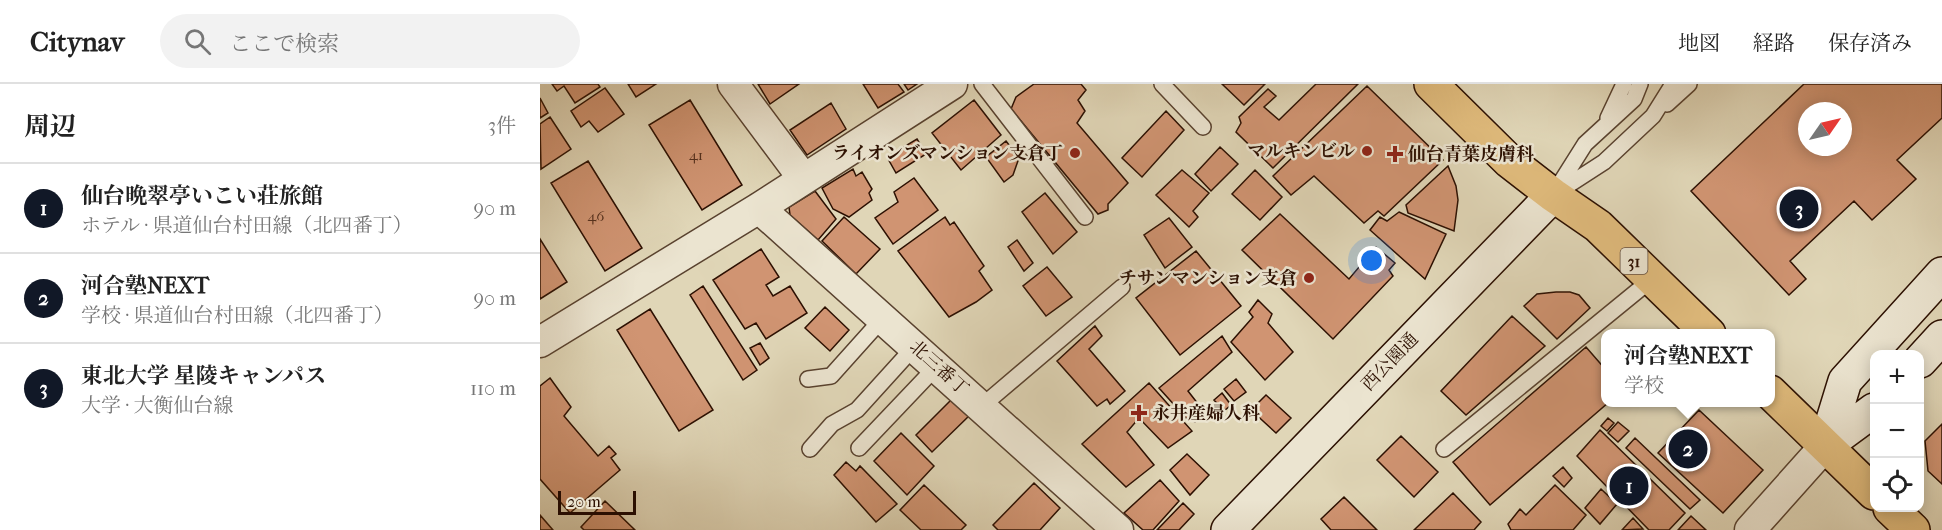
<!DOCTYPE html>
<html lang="ja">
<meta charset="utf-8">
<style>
body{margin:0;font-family:"IM FELL French Canon","Noto Serif JP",serif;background:#f2f2f2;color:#222}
.controls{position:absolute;right:18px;bottom:18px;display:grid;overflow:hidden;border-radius:12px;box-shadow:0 3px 15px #0003}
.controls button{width:54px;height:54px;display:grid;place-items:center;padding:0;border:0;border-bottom:2px solid #e0e0e0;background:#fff;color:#222;font:30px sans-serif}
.compass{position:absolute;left:1258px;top:18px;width:54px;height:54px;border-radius:50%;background:#fff;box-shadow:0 3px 15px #0003;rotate:56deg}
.scale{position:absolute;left:18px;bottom:15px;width:78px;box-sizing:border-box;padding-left:6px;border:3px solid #2c1002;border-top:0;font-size:16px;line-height:21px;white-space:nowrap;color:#2c1002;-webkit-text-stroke:4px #ebe4d0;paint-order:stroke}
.you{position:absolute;left:832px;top:177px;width:21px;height:21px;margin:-15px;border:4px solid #fff;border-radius:50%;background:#1a73e8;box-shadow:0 0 0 9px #1a73e833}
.badge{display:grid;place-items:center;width:39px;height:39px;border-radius:50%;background:#111827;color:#fff;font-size:20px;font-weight:700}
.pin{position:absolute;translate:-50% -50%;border:3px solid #fff;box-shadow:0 2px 6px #0006}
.popup{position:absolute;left:1061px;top:245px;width:174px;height:78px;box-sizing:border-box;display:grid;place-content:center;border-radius:12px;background:#fff;filter:drop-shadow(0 2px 4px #0005);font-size:20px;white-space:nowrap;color:#767676}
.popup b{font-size:22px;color:#222}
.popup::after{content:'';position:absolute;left:50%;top:100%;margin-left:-12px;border:12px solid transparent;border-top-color:#fff}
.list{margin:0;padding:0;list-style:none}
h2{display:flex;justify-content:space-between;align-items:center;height:78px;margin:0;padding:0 24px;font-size:26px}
h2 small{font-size:20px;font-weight:400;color:#767676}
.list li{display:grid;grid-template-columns:39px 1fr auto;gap:18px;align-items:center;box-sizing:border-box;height:90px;padding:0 24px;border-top:2px solid #e0e0e0}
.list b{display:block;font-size:22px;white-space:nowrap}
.list p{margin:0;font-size:20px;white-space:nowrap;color:#767676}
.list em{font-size:20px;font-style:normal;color:#767676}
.icon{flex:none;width:33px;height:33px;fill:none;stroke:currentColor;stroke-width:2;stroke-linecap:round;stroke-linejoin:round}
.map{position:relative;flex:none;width:1402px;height:446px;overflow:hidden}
header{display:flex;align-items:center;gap:36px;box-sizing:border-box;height:84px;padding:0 30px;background:#fff;border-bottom:2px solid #e0e0e0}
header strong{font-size:28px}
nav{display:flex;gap:33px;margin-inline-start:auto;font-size:21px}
.search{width:420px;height:54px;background:#f2f2f2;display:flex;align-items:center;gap:15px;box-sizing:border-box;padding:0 21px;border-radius:33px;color:#767676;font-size:22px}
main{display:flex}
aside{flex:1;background:#fff}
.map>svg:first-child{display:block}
.building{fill:#d09472;stroke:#2c1002;stroke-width:1.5;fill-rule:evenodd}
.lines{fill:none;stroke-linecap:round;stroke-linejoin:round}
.lane-casing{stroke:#59422f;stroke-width:18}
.street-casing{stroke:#59422f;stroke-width:33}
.secondary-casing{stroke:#2c1002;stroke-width:36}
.primary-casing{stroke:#2c1002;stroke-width:36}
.lane{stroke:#ebe4d0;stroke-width:15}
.street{stroke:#ebe4d0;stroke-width:30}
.secondary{stroke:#ebe4d0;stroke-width:33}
.primary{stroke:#e0bb7c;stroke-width:33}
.poi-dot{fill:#8f2418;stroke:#ebe4d0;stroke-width:2}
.labels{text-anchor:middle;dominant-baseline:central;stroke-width:5;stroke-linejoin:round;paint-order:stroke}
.number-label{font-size:15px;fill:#55311e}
.shield{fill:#ebe4d0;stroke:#655040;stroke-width:1.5}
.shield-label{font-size:16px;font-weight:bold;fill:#2c1002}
.poi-label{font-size:18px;font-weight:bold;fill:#2c1002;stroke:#ebe4d0;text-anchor:end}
.street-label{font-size:18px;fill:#2c1002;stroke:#ebe4d0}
</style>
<header>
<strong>Citynav</strong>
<div class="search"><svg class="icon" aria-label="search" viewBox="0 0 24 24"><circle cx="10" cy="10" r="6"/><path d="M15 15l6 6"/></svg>ここで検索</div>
<nav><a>地図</a><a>経路</a><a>保存済み</a></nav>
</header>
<main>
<aside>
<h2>周辺<small>3件</small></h2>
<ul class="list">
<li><span class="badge">1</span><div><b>仙台晩翠亭いこい荘旅館</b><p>ホテル · 県道仙台村田線（北四番丁）</p></div><em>90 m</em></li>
<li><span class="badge">2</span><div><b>河合塾NEXT</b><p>学校 · 県道仙台村田線（北四番丁）</p></div><em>90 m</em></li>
<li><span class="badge">3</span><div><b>東北大学 星陵キャンパス</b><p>大学 · 大衡仙台線</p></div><em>110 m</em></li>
</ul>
</aside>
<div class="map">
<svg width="1402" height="446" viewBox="0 0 1402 446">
<rect width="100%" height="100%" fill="#e0d6b7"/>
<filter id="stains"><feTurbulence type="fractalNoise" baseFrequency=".00333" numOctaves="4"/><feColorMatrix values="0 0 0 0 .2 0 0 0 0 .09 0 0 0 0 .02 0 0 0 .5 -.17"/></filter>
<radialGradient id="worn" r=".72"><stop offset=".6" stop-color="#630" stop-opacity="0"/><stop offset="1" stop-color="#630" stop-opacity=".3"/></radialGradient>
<path class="building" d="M12 0H58L60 3 35 19 24 2 17 7Z
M88 0H116L96 13Z
M218 0H259L230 20Z
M323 0H358L364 8 338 24Z
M364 0H377L368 6Z
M494 0H541L546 6 538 16 545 27 537 39 588 99 568 120V126L558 130 471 25 476 13Z
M682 0H725L704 21Z
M776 0H818L733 84 696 48 701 39 699 33 728 5 736 12 724 23 739 36Z
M1264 0H1402V34L1357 76 1376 95 1332 136 1314 117 1250 177 1266 195 1249 211 1151 107ZM1267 27H1303V63H1267Z
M827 2 903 76 844 132 838 127 824 139 774 92 751 111 733 92Z
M65 4 84 30 58 48 49 37 41 43 31 27Z
M0 14 8 29 0 34Z
M150 16 202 101 162 126 109 41Z
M434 16 461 51 421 86 392 49Z
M291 19 306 45 267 71 250 46Z
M626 27 644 46 602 93 582 74Z
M10 33 31 65 1 85 0 40Z
M377 55 386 70 356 89 347 73Z
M466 57 479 74 473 91 464 98 446 73Z
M680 63 698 80 671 107 655 90Z
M48 77 102 164 65 187 11 99Z
M908 82 916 102 918 116 914 147 868 129 866 121Z
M313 85 316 92 322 88 332 105 329 109 332 116 309 133 293 125 282 104Z
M642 86 669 109 653 127 658 133 649 143 616 111Z
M715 86 742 113 720 136 692 110Z
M374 94 398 126 353 160 335 134 358 118 354 108Z
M275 107 296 135 278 156 250 131 249 123Z
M505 109 537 148 513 170 482 128Z
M859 128 906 150 885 195 830 146 840 133 847 137Z
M740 130 809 195 836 163 855 179 849 186 853 192 793 255 702 166Z
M304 133 340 165 316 190 282 157Z
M405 133 410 141 414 138 444 182 439 187 452 206 436 218 409 233 358 167Z
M629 134 652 163 625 184 604 151Z
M0 155 27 198 0 215Z
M477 156 493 179 484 187 468 163Z
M221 165 239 193 226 201 233 212 250 202 267 229 226 255 216 239 205 245 173 196Z
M656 167 701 222 640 271 596 214Z
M507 183 532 213 506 232 483 202Z
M163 202 217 286 203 296 150 211Z
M1016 208H1030L1039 211 1050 224 1017 255 984 222 997 210Z
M718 216 732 230 728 239 753 268 725 296 691 258 713 233 709 228Z
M285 223 309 246 290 267 265 244Z
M110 225 173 326 139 347 77 246Z
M972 232 1005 262 926 331 901 307Z
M555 242 562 252 549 265 585 307 570 320 567 315 557 322 517 277Z
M682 252 692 268 648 307 666 330 655 338 646 334 619 304Z
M220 259 229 274 220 281 210 264Z
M1046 263 1066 286V318H1069L950 421 913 378Z
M10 294 31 323 24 332 58 372 69 362 76 370 71 374 80 386 30 429 0 395V302Z
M696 295 706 308 694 317 684 305Z
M609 299 652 347 628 364 599 334 587 348 614 381 586 403 542 360Z
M682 309 691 321 684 327 674 316Z
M726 311 751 334 736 349 711 326Z
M415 312 432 329 392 368 376 351Z
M1159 326 1223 386 1183 429 1118 369Z
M1068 334 1074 339 1067 347 1061 342Z
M1078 338 1089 347 1078 358 1068 349Z
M1402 340V400L1388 387 1385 357Z
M1060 346 1145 429 1129 446H1109L1037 372Z
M361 349 394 382 367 411 334 377Z
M861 352 898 388 874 413 837 376Z
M1095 354 1160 416 1150 425 1086 364Z
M647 370 669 391 650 411 630 386Z
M306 378 316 387 320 382 357 420 336 438 294 391Z
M1023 383 1032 394 1024 403 1013 392Z
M620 396 639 417 613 446H603L584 429Z
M494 399 520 424 500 446H458L453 441Z
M384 401 426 441 421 446H381L360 426Z
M1015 401 1046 431 1033 446H971L968 440 980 425 986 431Z
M1061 405 1077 420 1060 440 1045 424Z
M913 409 941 438 934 446H874Z
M804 413 837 446H791L781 435Z
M65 417 95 446H44L41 443Z
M643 419 654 430 639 446H617Z
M0 431 13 446H0Z
M1151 432 1166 446H1138Z
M1093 434 1103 445 1082 446Z"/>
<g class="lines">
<defs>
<path id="lane" d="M442 0 545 133
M622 0 663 43
M1127 20 1149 0
M1068 34 1084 0
M1016 106 1045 60 1094 15 1100 0
M1013 111 1064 78 1113 32 1133 0
M268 295 291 292 343 234
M442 322 582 203
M319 364 397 282
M270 365 292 340 317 326 375 262
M904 365 1112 195"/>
<path id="street" d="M193 0 263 94
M219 124 578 446
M0 258 219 124 412 0
M1210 446 1285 362"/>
<path id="secondary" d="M1380 277 1402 253
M1285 362 1305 297 1402 190
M1285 362 1334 326
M688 446 1013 111"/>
<path id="primary" d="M891 0 969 77 1013 111 1058 142 1169 250
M1230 308 1334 409
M1350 424 1373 446"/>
</defs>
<use href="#lane" class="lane-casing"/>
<use href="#street" class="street-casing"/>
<use href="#secondary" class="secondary-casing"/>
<use href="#primary" class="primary-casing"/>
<use href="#lane" class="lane"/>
<use href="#street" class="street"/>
<use href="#secondary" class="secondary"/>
<use href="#primary" class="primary"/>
</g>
<g class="poi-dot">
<circle cx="827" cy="67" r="6"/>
<circle cx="535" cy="69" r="6"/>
<path d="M852 61h6v6h6v6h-6v6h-6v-6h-6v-6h6z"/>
<circle cx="769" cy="194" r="6"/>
<path d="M596 320h6v6h6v6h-6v6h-6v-6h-6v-6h6z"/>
</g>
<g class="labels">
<g class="number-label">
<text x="156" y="71">41</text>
<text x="56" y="132">46</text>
</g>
<rect class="shield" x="1080.5" y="164" width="27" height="26" rx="4.5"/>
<g class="shield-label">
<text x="1094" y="177">31</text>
</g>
<g class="poi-label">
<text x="815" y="67">マルキンビル</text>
<text x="523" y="69">ライオンズマンション支倉丁</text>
<text x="868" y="70" text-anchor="start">仙台青葉皮膚科</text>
<text x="757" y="194">チサンマンション支倉</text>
<text x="612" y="329" text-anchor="start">永井産婦人科</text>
</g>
<g class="street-label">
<text transform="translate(850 278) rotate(-46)">西公園通</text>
<text transform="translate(399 284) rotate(42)">北三番丁</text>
</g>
</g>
<rect width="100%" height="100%" filter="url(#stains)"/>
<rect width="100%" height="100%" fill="url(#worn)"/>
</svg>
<div class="controls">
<button>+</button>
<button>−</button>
<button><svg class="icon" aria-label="locate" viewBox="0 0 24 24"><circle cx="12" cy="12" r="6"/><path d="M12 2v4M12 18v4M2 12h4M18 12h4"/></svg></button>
</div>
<svg class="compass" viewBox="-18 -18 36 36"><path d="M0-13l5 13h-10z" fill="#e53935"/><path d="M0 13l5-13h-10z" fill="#767676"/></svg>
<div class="scale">20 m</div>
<div class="you"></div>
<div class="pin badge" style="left:1089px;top:402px">1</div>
<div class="pin badge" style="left:1148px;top:365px">2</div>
<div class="popup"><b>河合塾NEXT</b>学校</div>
<div class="pin badge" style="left:1259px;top:125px">3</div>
</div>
</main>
